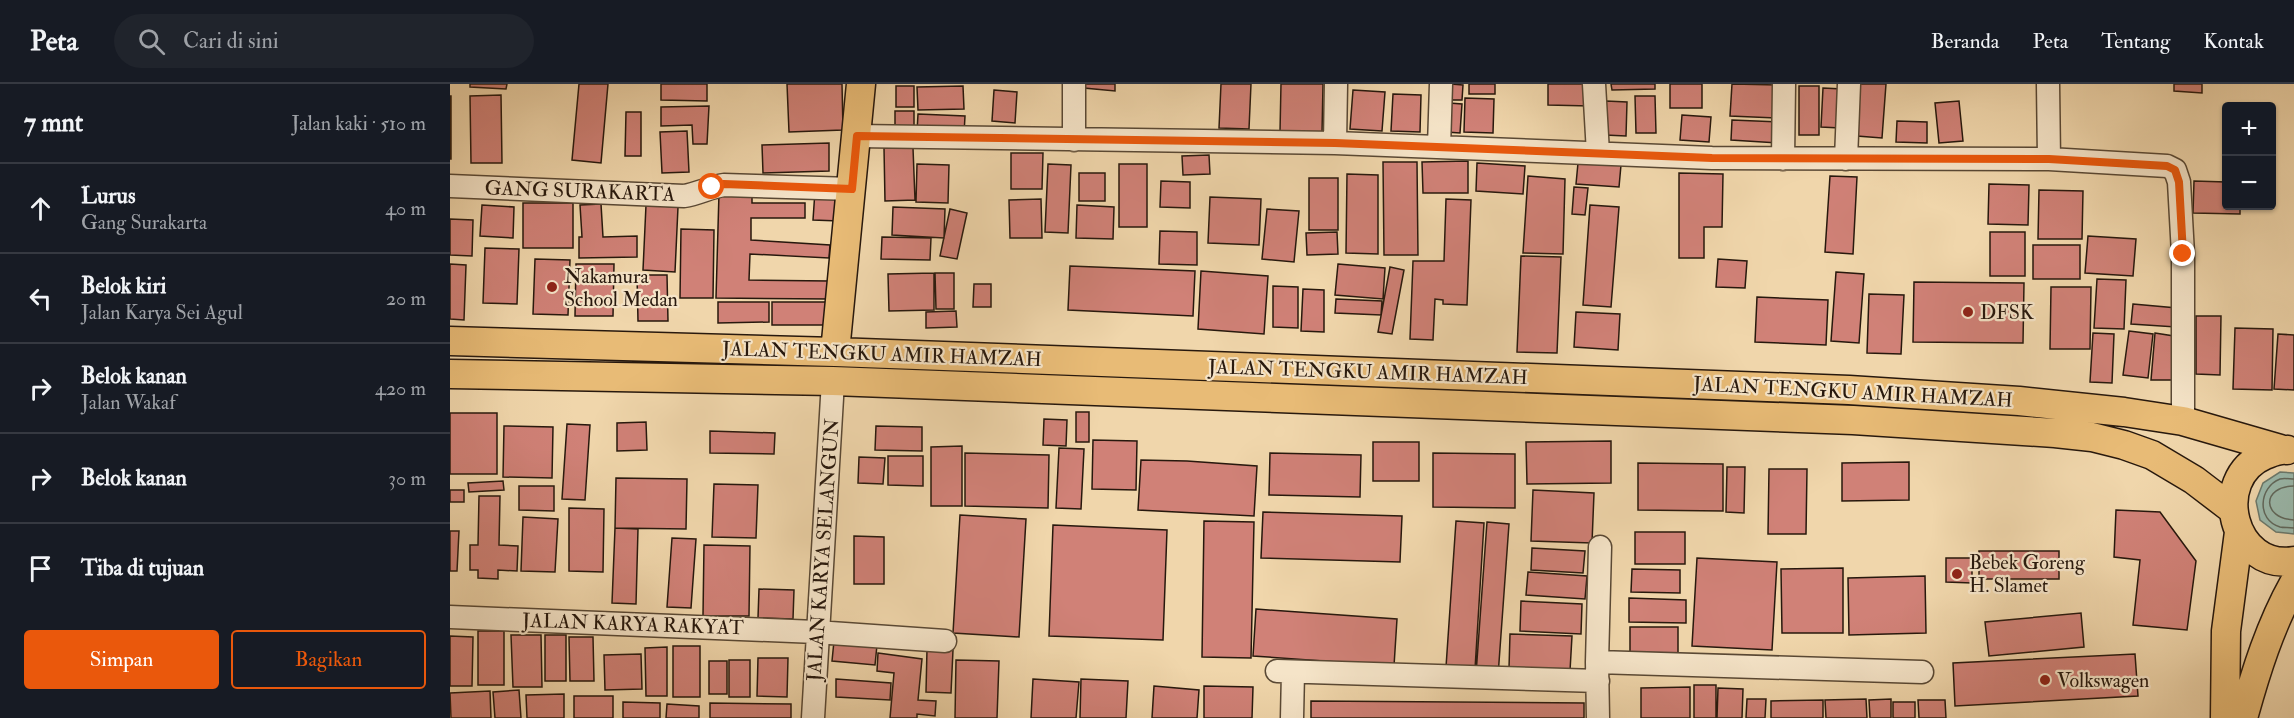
<!DOCTYPE html>
<html lang="id">
<meta charset="utf-8">
<style>
body{margin:0;font-family:"IM FELL Double Pica",serif;background:#20242c;color:#f1f3f6}
.controls{position:absolute;right:18px;top:18px;display:grid;overflow:hidden;border-radius:6px;box-shadow:0 2px 4px #0004}
.controls button{width:54px;height:54px;display:grid;place-items:center;padding:0;border:0;border-bottom:2px solid #363941;background:#171b24;color:#f1f3f6;font:30px sans-serif}
.stop{position:absolute;width:18px;height:18px;margin:-14px;border:4px solid #ea580c;border-radius:50%;background:#fff}
.stop.end{background:#ea580c;border-color:#fff;box-shadow:0 2px 6px #0008}
.list{margin:0;padding:0;list-style:none}
h2{display:flex;justify-content:space-between;align-items:center;height:78px;margin:0;padding:0 24px;font-size:26px}
h2 small{font-size:20px;font-weight:400;color:#9ea1a6}
.list li{display:grid;grid-template-columns:39px 1fr auto;gap:18px;align-items:center;box-sizing:border-box;height:90px;padding:0 24px;border-top:2px solid #363941}
.list b{display:block;font-size:22px;white-space:nowrap}
.list p{margin:0;font-size:20px;white-space:nowrap;color:#9ea1a6}
.list em{font-size:20px;font-style:normal;color:#9ea1a6}
.actions{display:flex;gap:12px;padding:18px 24px}
.actions a{flex:1;padding:14px 0;border:2px solid #ea580c;border-radius:6px;text-align:center;font-size:21px;color:#ea580c}
.actions .main{background:#ea580c;color:#fff}
.icon{flex:none;width:33px;height:33px;fill:none;stroke:currentColor;stroke-width:2;stroke-linecap:round;stroke-linejoin:round}
.map{position:relative;flex:none;width:1844px;height:634px;overflow:hidden}
header{display:flex;align-items:center;gap:36px;box-sizing:border-box;height:84px;padding:0 30px;background:#171b24;border-bottom:2px solid #363941}
header strong{font-size:28px}
nav{display:flex;gap:33px;margin-inline-start:auto;font-size:21px}
.search{width:420px;height:54px;background:#20242c;display:flex;align-items:center;gap:15px;box-sizing:border-box;padding:0 21px;border-radius:33px;color:#9ea1a6;font-size:22px}
main{display:flex}
aside{flex:1;background:#171b24}
.map>svg:first-child{display:block}
.water{fill:#9ab9ac;stroke:#6c796c;stroke-width:1.5}
.lines{fill:none;stroke-linecap:round;stroke-linejoin:round}
.shore{stroke:#60685c;stroke-width:1.5}
.building{fill:#d08177;stroke:#27180d;stroke-width:1.5}
.minor-casing{stroke:#594834;stroke-width:25}
.major-casing{stroke:#27180d;stroke-width:31}
.minor{stroke:#f5e4c8;stroke-width:22}
.major{stroke:#e8bb76;stroke-width:28}
.route{stroke:#ea580c;stroke-width:8}
.poi-dot{fill:#8f2418;stroke:#f5e4c8;stroke-width:2}
.labels{text-anchor:middle;dominant-baseline:central;stroke-width:4.5;stroke-linejoin:round;paint-order:stroke}
.street-label{font-size:20px;fill:#27180d;stroke:#f5e4c8}
.poi-label{font-size:20px;fill:#27180d;stroke:#f5e4c8;text-anchor:start}
</style>
<header>
<strong>Peta</strong>
<div class="search"><svg class="icon" aria-label="search" viewBox="0 0 24 24"><circle cx="10" cy="10" r="6"/><path d="M15 15l6 6"/></svg>Cari di sini</div>
<nav><a>Beranda</a><a>Peta</a><a>Tentang</a><a>Kontak</a></nav>
</header>
<main>
<aside>
<h2>7 mnt<small>Jalan kaki · 510 m</small></h2>
<ul class="list">
<li><svg class="icon" aria-label="ahead" viewBox="0 0 24 24"><path d="M12 20V5M6 11l6-6 6 6"/></svg><div><b>Lurus</b><p>Gang Surakarta</p></div><em>40 m</em></li>
<li><svg class="icon" aria-label="left" viewBox="0 0 24 24"><path d="M17 20v-9H6M10 6l-5 5 5 5"/></svg><div><b>Belok kiri</b><p>Jalan Karya Sei Agul</p></div><em>20 m</em></li>
<li><svg class="icon" aria-label="right" viewBox="0 0 24 24"><path d="M7 20v-9h11M14 6l5 5-5 5"/></svg><div><b>Belok kanan</b><p>Jalan Wakaf</p></div><em>420 m</em></li>
<li><svg class="icon" aria-label="right" viewBox="0 0 24 24"><path d="M7 20v-9h11M14 6l5 5-5 5"/></svg><div><b>Belok kanan</b></div><em>30 m</em></li>
<li><svg class="icon" aria-label="arrive" viewBox="0 0 24 24"><path d="M6 21V4h12l-3 4 3 4H6"/></svg><div><b>Tiba di tujuan</b></div></li>
</ul>
<div class="actions"><a class="main">Simpan</a><a>Bagikan</a></div>
</aside>
<div class="map">
<svg width="1844" height="634" viewBox="0 0 1844 634">
<rect width="100%" height="100%" fill="#f0d6ab"/>
<filter id="stains"><feTurbulence type="fractalNoise" baseFrequency=".00333" numOctaves="4"/><feColorMatrix values="0 0 0 0 .2 0 0 0 0 .09 0 0 0 0 .02 0 0 0 .5 -.17"/></filter>
<radialGradient id="worn" r=".72"><stop offset=".6" stop-color="#630" stop-opacity="0"/><stop offset="1" stop-color="#630" stop-opacity=".3"/></radialGradient>
<path class="water" d="M1830 388 1844 389V450L1826 448 1810 436 1806 417 1813 399Z"/>
<g class="lines">
<path class="shore" d="M1844 395C1840 395 1834 394 1830 395 1809 403 1806 436 1830 443 1834 444 1840 443 1844 444
M1844 402C1812 402 1811 434 1844 436"/>
</g>
<path class="building" d="M20 0H57L56 5 20 3Z
M129 0H158L151 79 122 76Z
M211 0H257V17L211 16Z
M337 0H392L393 46 339 48Z
M634 0H665V7L634 4Z
M771 0H801L799 45 769 44Z
M831 0H873L872 49 830 48Z
M1001 0 1013 1 1012 16H1000Z
M1019 0H1045V10H1019Z
M1098 0H1141L1140 22 1098 21Z
M1161 0H1205V5L1162 6Z
M1220 0H1252V24H1220Z
M1282 0 1328 1 1326 34 1280 32Z
M1410 0H1436L1432 54 1407 52Z
M1724 0H1752V9L1724 7Z
M446 2H464V23H446Z
M513 2 514 25 468 26 467 3Z
M1349 2H1369V51H1349Z
M1373 4 1392 5 1390 44 1371 43Z
M544 6 567 8 565 39 542 37Z
M903 6 935 8 932 47 900 45Z
M943 10 971 11 970 48 941 47Z
M51 11 52 79H21L20 12Z
M0 12H1V75H0Z
M1185 12H1205L1206 49H1186Z
M1015 14 1044 15 1043 49 1014 48Z
M1156 17 1177 18 1176 52 1155 51Z
M1509 17 1513 57 1489 59 1485 19Z
M999 19 1012 20 1010 49 996 48Z
M259 22 257 60H243L242 41 211 42V23Z
M445 27H464V48H445Z
M176 28H191V72H175Z
M468 30 515 32 514 50 467 48Z
M1232 31 1261 33 1259 58 1230 56Z
M1282 36 1330 38 1328 59 1281 56Z
M1447 37 1477 38V59L1446 58Z
M237 47 239 88 212 89 210 48Z
M379 59V87L313 89 312 61Z
M434 64H463L465 116 435 117Z
M561 69H593L592 105H561Z
M759 71 760 90 733 91 732 72Z
M1018 77V109H973L972 78Z
M933 78H967L968 171H934Z
M1027 79 1075 82 1073 110 1026 107Z
M1128 79 1171 81 1169 103 1126 100Z
M467 80 499 81 498 119 466 118Z
M598 80 621 81 618 149 595 148Z
M669 80H697V143H669Z
M629 89H655V117H629Z
M1229 89 1273 90 1272 143H1254V174H1229Z
M897 90 928 91V170L896 169Z
M1078 92 1115 95 1113 170 1073 169Z
M1380 92 1407 93 1403 170 1375 168Z
M859 94H888V146H859Z
M711 97 740 98V124L710 123Z
M1744 97 1776 98V122H1790V130L1743 129Z
M1539 100 1579 101 1578 141 1538 140Z
M1124 103 1138 104 1135 131 1122 130Z
M1589 106 1633 107 1632 155H1588Z
M365 107 391 108 389 137 363 136Z
M269 109 302 110V119H355V134H301V156L380 161 379 174 300 170 299 196 379 197V215L266 214Z
M760 113 811 115 809 161 758 159Z
M591 115 592 154H560L559 116Z
M996 115 1021 116 1017 221 993 220V216L985 215 983 256 960 255 963 177H994Z
M73 119H123V164H73Z
M151 120 153 153 187 152V173L129 174V153H132L130 121Z
M32 121 64 123 63 154 30 152Z
M196 121 228 123 225 188 193 186Z
M627 121 664 123 663 155 626 154Z
M1140 121 1169 123 1161 223 1133 221Z
M443 123 495 125 494 154 442 151Z
M500 125 517 129 507 175 490 172Z
M817 125 849 127 844 178 812 175Z
M0 135 23 136 22 172 0 171Z
M231 145 264 146 263 214H230Z
M710 147 747 148V181L709 180Z
M887 148 888 170 857 171 856 149Z
M1540 148H1575V192H1540Z
M1638 152 1686 155 1683 192 1635 189Z
M432 153 481 154 480 176 431 175Z
M1583 161H1630V195H1583Z
M35 164 69 165 67 220 33 219Z
M1071 172 1111 173 1107 269 1067 268Z
M85 175 120 176 118 231 83 230Z
M1268 175 1297 177 1295 204 1266 203Z
M0 180 16 181 14 236 0 235Z
M126 180H164L163 232H125Z
M888 180 935 184 933 215 885 211Z
M620 182 745 187 743 232 618 226Z
M940 183 954 186 942 250 928 248Z
M751 187 818 192 814 250 748 245Z
M1386 188 1414 190 1409 259 1381 257Z
M484 189V226L439 227 438 190Z
M485 189H504V225H486Z
M187 191H217L218 237H188Z
M1647 195 1676 196 1674 245 1644 244Z
M1464 198 1574 199 1573 259 1463 258Z
M524 200H541V223H523Z
M823 202 848 203V244L823 243Z
M1601 203H1641L1640 265H1600Z
M853 205 874 206V248L851 247Z
M1419 210 1454 211 1451 270 1417 269Z
M1307 213 1378 216 1376 261 1305 258Z
M886 215 932 217 931 231 885 229Z
M268 218H319V238L268 239Z
M322 218H378V241H322Z
M1683 220 1727 224 1726 243 1681 240Z
M506 227 507 243 476 244V228Z
M1126 228 1170 230 1168 266 1124 263Z
M1746 232H1771L1770 291 1746 290Z
M1785 244 1823 245 1822 306 1783 305Z
M1679 247 1703 250 1698 294 1673 291Z
M1643 249 1664 250 1662 299 1640 298Z
M1705 249 1730 253 1727 296H1701Z
M1828 250 1844 251V306L1824 305Z
M626 328H639V358H626Z
M0 329H47V390H0Z
M594 335 617 336 616 362 593 361Z
M196 338 197 366 167 367V339Z
M117 340 140 341 135 416 112 415Z
M54 342 103 343 102 394 53 393Z
M426 342 472 343V367L425 366Z
M260 347 325 349 324 370 260 369Z
M643 356 687 357 686 406 642 405Z
M1161 357V399L1077 400 1076 358Z
M923 358H969V397H923Z
M512 362V422H481V363Z
M609 364 634 365 631 425 606 424Z
M515 369 599 371 598 424 515 422Z
M820 369 911 371 910 413 819 411Z
M983 369 1065 370V424L983 423Z
M438 372H473V402L438 401Z
M409 373 435 374 433 400 408 399Z
M691 376 737 377 807 382 804 432 688 426Z
M1459 378V416L1392 417V379Z
M1188 379 1273 380V427L1188 426Z
M1277 383H1295L1294 429 1276 428Z
M1319 385H1357L1356 450H1318Z
M166 394 237 395 236 445 165 444Z
M53 397 54 406 19 408 18 399Z
M264 400 308 401 306 454 262 453Z
M69 402H104V427L69 426Z
M0 406H14V418H0Z
M1083 406 1144 409 1142 459 1081 457Z
M29 412H50L49 461 68 462 67 487 48 486V495L28 494V486H20V461H28Z
M119 424 154 425 153 488 119 487Z
M1666 426 1710 428 1746 477 1737 546 1683 541 1690 476 1664 473Z
M813 428 952 432 950 478 811 474Z
M510 431 576 435 569 553 503 549Z
M73 433 108 435 105 488 71 487Z
M754 437 804 438 801 574 752 573Z
M1006 437 1034 439 1025 585 996 583Z
M1037 438 1059 440 1048 592 1026 590Z
M603 441 717 446 713 556 599 552Z
M165 444 188 445 186 520 162 519Z
M0 447H9L7 487H0Z
M1185 448H1235V480H1185Z
M404 452 434 453V500H404Z
M222 454 246 455 241 524 217 523Z
M254 461 300 462 299 532H253Z
M1082 464 1135 467 1133 489 1081 486Z
M1529 467H1609V495H1529Z
M1247 474 1327 478 1322 566 1242 562Z
M1496 474H1522V499L1496 498Z
M1393 484V549H1332L1331 485Z
M1182 485 1230 486V509L1181 508Z
M1078 488 1137 492 1135 515 1076 511Z
M1475 492 1476 549 1399 551 1398 494Z
M309 505 344 506 343 535 308 534Z
M1179 514 1236 516V539L1179 538Z
M1071 517 1132 520 1131 550 1070 547Z
M806 525 947 535 944 582 803 572Z
M1631 529 1634 563 1539 572 1535 538Z
M1180 543H1228V571H1180Z
M28 547H54V601H28Z
M1060 550 1122 552 1120 587 1059 584Z
M61 551H91L92 603H63Z
M95 551H116V597H95Z
M0 552 23 553 22 602H0Z
M119 553H143L144 597H120Z
M384 557 427 561 425 581 382 577Z
M223 562H250V613H223Z
M217 563V612H196L195 564Z
M477 565 503 566 501 609 476 608Z
M428 569 472 575 468 616 486 617 485 632 467 630V634H440L444 589 427 587Z
M191 570 192 605 155 606 154 571Z
M1685 570 1688 612 1505 622 1503 579Z
M308 574H338L337 613 307 612Z
M279 576H300V613H279Z
M506 576 549 577 547 634H505Z
M259 577H277V610H259Z
M386 595 441 599 440 616 386 613Z
M583 595 629 598 626 634H581Z
M631 595 678 597 676 634H630Z
M1244 601H1266V634H1244Z
M704 602 749 606 747 634H702Z
M754 602 803 603 802 634H754Z
M1240 603V634H1191V604Z
M1268 604 1293 605 1292 634H1267Z
M69 606 71 634H45L43 608Z
M40 607 41 634H1L0 609Z
M114 610V634H77L76 611Z
M124 612H163V634H124Z
M1297 615H1316L1315 634H1296Z
M1416 615 1417 634H1376L1375 616Z
M1441 615V634H1420L1419 616Z
M1373 616V634H1321V617Z
M1468 616H1495L1496 634H1469Z
M861 617 1134 619V634H861Z
M173 618 210 619V634H173Z
M1443 618H1465V634H1443Z
M260 619 341 620V634H260Z
M217 620 249 622V634H216Z"/>
<g class="lines">
<defs>
<path id="minor" d="M624 0V56
M1144 0 1148 69
M1598 0 1599 75
M407 52 885 59 1262 74 1599 75 1717 82 1725 86 1729 98 1733 170V337
M885 59 886 0
M989 63 991 0
M1333 75 1334 0
M1396 75 1399 0
M0 102 234 112C248 110 260 103 274 101L402 105
M0 533 366 548 495 557
M1147 578 1472 588
M827 587 1148 597
M363 634 383 297
M842 634 843 588
M1148 634 1147 578 1150 463"/>
<path id="major" d="M0 257 385 268 1399 306 1569 317 1674 328 1733 337 1830 365
M385 268 411 0
M0 290 383 297 1403 336 1605 349 1642 353 1674 361 1702 371 1744 396 1782 425
M1837 366C1829 365 1823 368 1815 371 1759 395 1783 487 1844 477
M1775 634 1776 547 1789 448
M1793 634C1806 587 1820 542 1844 499"/>
</defs>
<use href="#minor" class="minor-casing"/>
<use href="#major" class="major-casing"/>
<use href="#minor" class="minor"/>
<use href="#major" class="major"/>
</g>
<g class="lines">
<path class="route" d="M262 103 274 100 402 105 407 52 885 59 1262 74 1599 75 1717 82 1725 86 1729 98 1733 170"/>
</g>
<g class="poi-dot">
<circle cx="102" cy="203" r="6"/>
<circle cx="1518" cy="228" r="6"/>
<circle cx="1507" cy="490" r="6"/>
<circle cx="1595" cy="596" r="6"/>
</g>
<g class="labels">
<g class="street-label">
<text transform="translate(130 107) rotate(2)">GANG SURAKARTA</text>
<text transform="translate(432 270) rotate(2)">JALAN TENGKU AMIR HAMZAH</text>
<text transform="translate(918 288) rotate(2)">JALAN TENGKU AMIR HAMZAH</text>
<text transform="translate(1403 308) rotate(3)">JALAN TENGKU AMIR HAMZAH</text>
<text transform="translate(373 466) rotate(-86)">JALAN KARYA SELANGUN</text>
<text transform="translate(183 540) rotate(2)">JALAN KARYA RAKYAT</text>
</g>
<g class="poi-label">
<text x="114" y="192">Nakamura<tspan x="114" dy="23">School Medan</tspan></text>
<text x="1530" y="228">DFSK</text>
<text x="1519" y="478">Bebek Goreng<tspan x="1519" dy="23">H. Slamet</tspan></text>
<text x="1607" y="596">Volkswagen</text>
</g>
</g>
<rect width="100%" height="100%" filter="url(#stains)"/>
<rect width="100%" height="100%" fill="url(#worn)"/>
</svg>
<div class="controls">
<button>+</button>
<button>−</button>
</div>
<div class="stop" style="left:262px;top:103px"></div>
<div class="stop end" style="left:1733px;top:170px"></div>
</div>
</main>
